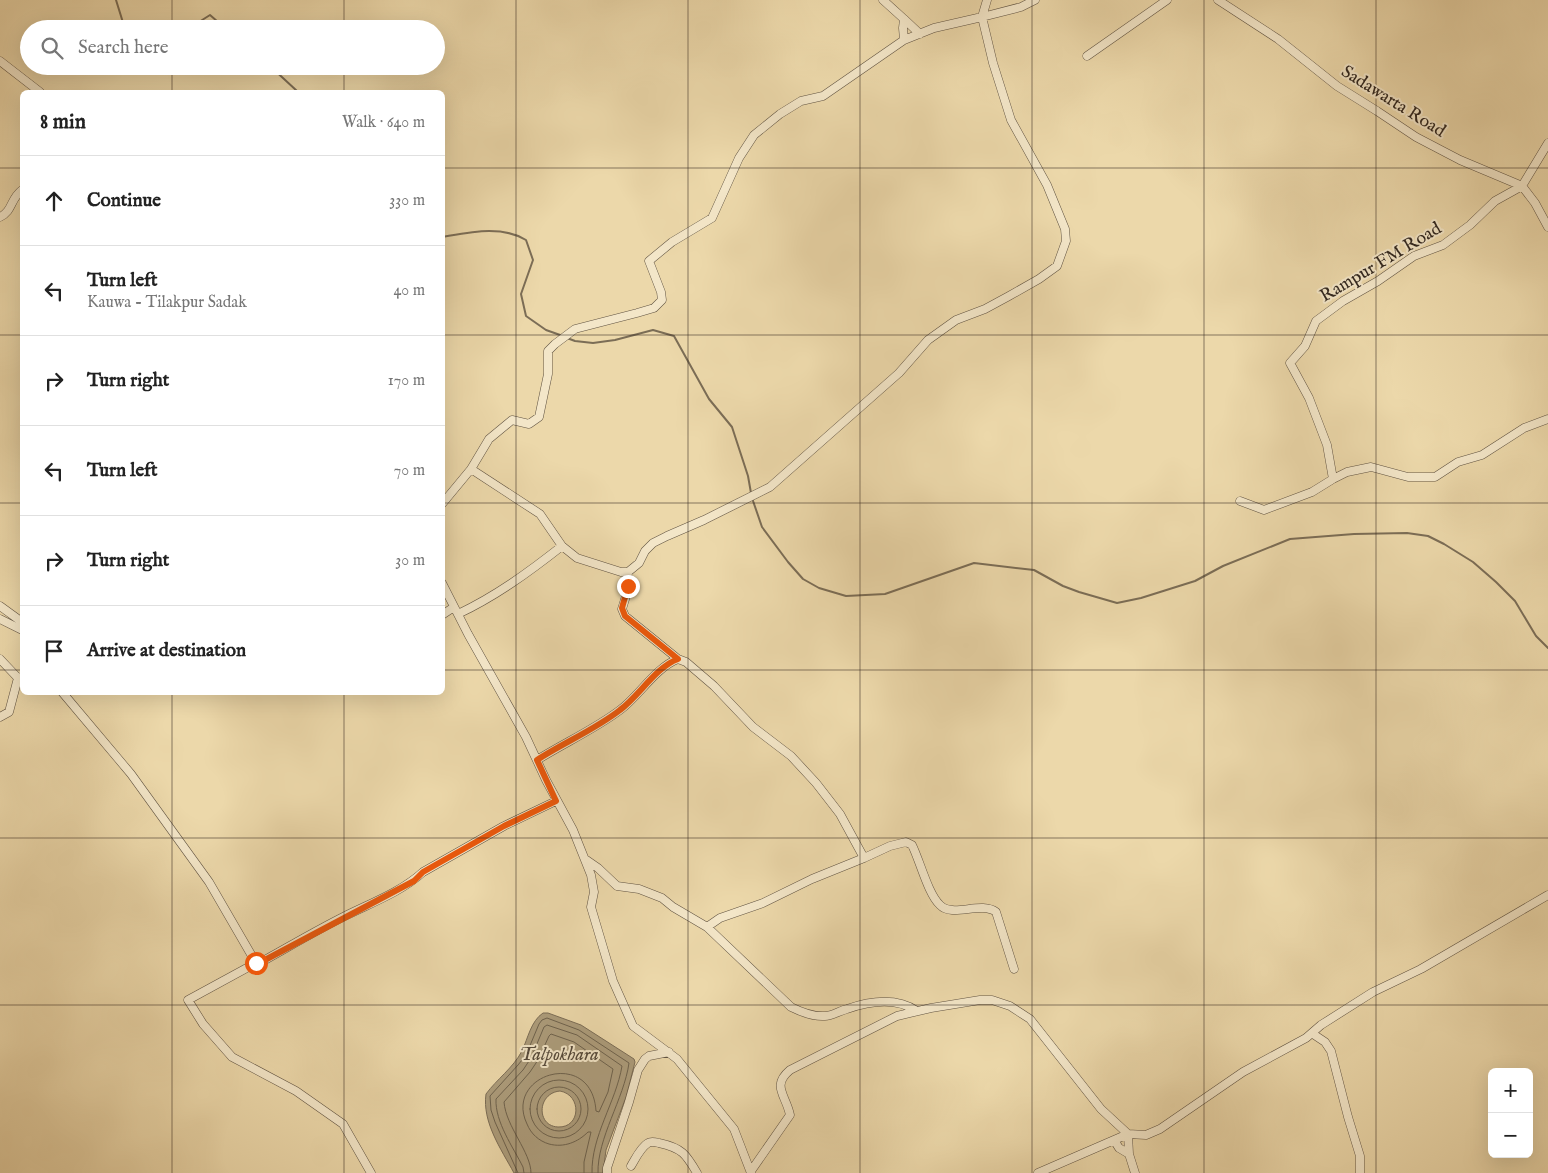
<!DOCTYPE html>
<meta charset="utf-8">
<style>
body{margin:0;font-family:"IM FELL English",serif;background:#f6f6f6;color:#222}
.controls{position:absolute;right:15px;bottom:15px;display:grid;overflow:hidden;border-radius:8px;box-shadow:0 5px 20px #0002}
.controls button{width:45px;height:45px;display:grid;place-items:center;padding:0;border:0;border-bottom:1px solid #e0e0e0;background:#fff;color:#222;font:25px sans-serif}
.stop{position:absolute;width:15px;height:15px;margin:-11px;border:4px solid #ea580c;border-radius:50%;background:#fff}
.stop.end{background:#ea580c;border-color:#fff;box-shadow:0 1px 5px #0008}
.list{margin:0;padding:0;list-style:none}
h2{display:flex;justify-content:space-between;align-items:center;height:65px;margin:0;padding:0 20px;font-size:21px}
h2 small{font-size:16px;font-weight:400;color:#767676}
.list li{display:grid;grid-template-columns:32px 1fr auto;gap:15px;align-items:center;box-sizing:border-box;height:90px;padding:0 20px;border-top:1px solid #e0e0e0}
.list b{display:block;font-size:19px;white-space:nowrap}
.list p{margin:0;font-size:16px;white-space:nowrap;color:#767676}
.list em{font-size:16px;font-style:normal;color:#767676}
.icon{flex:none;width:28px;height:28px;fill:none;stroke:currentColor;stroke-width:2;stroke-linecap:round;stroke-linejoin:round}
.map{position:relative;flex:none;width:1548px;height:1173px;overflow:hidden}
.search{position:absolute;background:#fff;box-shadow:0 5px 20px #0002;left:20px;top:20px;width:425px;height:55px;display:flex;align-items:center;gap:12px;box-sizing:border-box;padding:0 18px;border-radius:28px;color:#767676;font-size:19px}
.panel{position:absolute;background:#fff;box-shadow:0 5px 20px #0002;left:20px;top:90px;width:425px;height:605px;border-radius:8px}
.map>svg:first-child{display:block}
.water{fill:#ac9c7b;stroke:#7b6d56;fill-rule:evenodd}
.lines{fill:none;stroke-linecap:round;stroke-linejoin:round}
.shore{stroke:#6e624d;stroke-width:1}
.stream{stroke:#7b6d56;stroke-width:2}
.street-casing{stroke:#605342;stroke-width:9}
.street{stroke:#f3e6c8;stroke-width:8}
.route{stroke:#ea580c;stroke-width:6}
.grid{fill:none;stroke:#31271f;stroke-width:1;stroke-opacity:0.55}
.labels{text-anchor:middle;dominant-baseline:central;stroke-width:4;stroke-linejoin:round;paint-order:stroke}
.street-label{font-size:18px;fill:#31271f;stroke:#f3e6c8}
.water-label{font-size:19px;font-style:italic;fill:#564a3b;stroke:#f3e6c8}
</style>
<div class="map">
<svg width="1548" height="1173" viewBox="0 0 1548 1173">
<rect width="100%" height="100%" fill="#ecd8aa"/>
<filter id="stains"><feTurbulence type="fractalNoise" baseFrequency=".004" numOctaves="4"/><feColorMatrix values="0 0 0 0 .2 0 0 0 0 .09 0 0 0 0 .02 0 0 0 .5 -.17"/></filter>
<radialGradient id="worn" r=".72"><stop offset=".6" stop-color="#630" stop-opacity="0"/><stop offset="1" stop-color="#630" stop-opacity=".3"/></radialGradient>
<path class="water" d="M543 1013H548L581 1025 634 1059 635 1062 626 1097 606 1150 603 1173H514C501 1149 482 1122 486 1094 497 1079 513 1068 522 1051 528 1038 531 1021 543 1013ZM560 1091C582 1095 581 1128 558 1127 536 1126 537 1093 560 1091Z"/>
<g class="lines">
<path class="shore" d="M530 1109a29 29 0 1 1 58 0a29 29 0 1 1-58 0Z
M537 1109a22 22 0 1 1 44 0a22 22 0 1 1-44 0Z
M518 1173 495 1122 491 1110 490 1096 518 1065 526 1055 539 1024 542 1020 547 1018 579 1030 629 1063C624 1099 597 1138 598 1173
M524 1173 523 1167C513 1147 495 1122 496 1099L523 1070 531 1058 544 1027 547 1025 577 1035 622 1066C616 1102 591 1136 592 1173
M531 1173C531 1152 506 1127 504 1102L530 1072 538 1060 549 1036 551 1034 574 1042 613 1069 608 1092 599 1112 596 1111C592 1047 503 1074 527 1124 531 1134 539 1141 549 1144 564 1148 578 1142 588 1132H591L584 1162V1173"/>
<path class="stream" d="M116 0 125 29
M188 29 210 15 226 29
M270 66 297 91 304 92
M442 237C471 232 501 225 526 240L533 260 521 294 526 316 546 330 563 336
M567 338 575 341 593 343 615 340 653 330 674 336 709 399 732 427 748 476 751 493
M752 498 762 527 788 562 803 579 819 588 846 596 885 594 974 563 1034 570 1063 586 1079 592 1117 603 1141 598 1195 581 1223 566 1290 539 1354 534 1407 533 1428 536 1444 544 1473 562 1496 582 1515 601 1536 636 1548 648"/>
<defs>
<path id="street" d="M883 0 904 19 903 28 904 40
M1218 0 1278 39 1337 86 1377 111 1416 137 1460 160 1522 186 1535 203 1548 227
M904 19 920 34
M1087 56 1167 0
M0 61 40 92
M0 217C13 211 10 199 22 190
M471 469 540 514 562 546 577 558 621 572H628L639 563 645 551 653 543 667 536 704 520 770 487 899 373 928 340 956 320 985 309 1009 296 1039 279 1057 266 1066 241 1065 229 1047 185 1011 120 993 63 982 17 1021 7 1035 0
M1333 479 1347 472 1371 467 1408 477H1435L1458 462 1482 455 1524 428 1548 419
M1240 501 1264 510 1312 492 1333 479 1327 445 1309 398 1290 363 1305 346 1316 321 1343 301 1378 281 1414 256 1443 245 1470 225 1495 201 1522 186 1548 143
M442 504 471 469 489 439 512 420 529 424 539 417 548 374V351L555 344 575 329 637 313 654 308 662 300 661 292 649 261 672 242 712 218 739 158 754 135 780 114 801 101 823 96 904 40 934 28 982 17 987 0
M628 572 626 596 622 609 625 616 678 659
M442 583 468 634 526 737 546 780 573 830 591 875 594 892 591 907 613 981 633 1026 677 1059 734 1129 751 1173
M0 606 22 622
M458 614C496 596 529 572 562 546
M442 615 454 607
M0 619 22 630
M0 659 18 678
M62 692 131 774 209 882 256 963 263 961C290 946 317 930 345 916 371 903 401 892 423 872L504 826 556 801
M0 717 9 712 18 678 22 677
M537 760C564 743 595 729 620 710 639 696 656 667 678 659L686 662 714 686 753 727 791 756 816 783 840 814 864 858
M585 859 598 868 617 886 639 889 662 898 673 907 707 927 791 1007C801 1012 813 1017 825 1016 832 1016 839 1011 847 1009 870 1001 896 997 917 1011
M707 927 720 918 763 903 812 879 864 858 890 846 906 842 912 845C920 861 928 894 940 905 952 918 981 901 996 912L1014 969
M256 963 188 1000 203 1024 232 1057 296 1091 343 1124 371 1173
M1313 1034 1325 1042 1331 1051 1348 1117 1360 1156V1173
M1114 1140 1119 1148 1129 1154 1135 1173
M631 1166C636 1158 640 1148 648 1143 651 1141 655 1142 659 1143 682 1148 686 1154 697 1173
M751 1171 790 1115C786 1095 771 1086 790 1070L897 1016 931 1008 980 1000H992L1010 1006 1030 1019 1101 1109 1128 1134 1129 1154
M607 1173V1168L629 1102 638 1070 645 1059 649 1056 669 1052
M1038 1173 1128 1134 1146 1135 1160 1129 1243 1072 1306 1038 1321 1025 1373 992 1421 969 1548 895"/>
</defs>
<use href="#street" class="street-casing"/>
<use href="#street" class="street"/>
</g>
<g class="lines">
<path class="route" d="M256 963 263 961 397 890 414 881 423 872 504 826 556 801 537 760C563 743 596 729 620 710 639 696 656 667 678 659L625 616 622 608 628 586"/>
</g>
<path class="grid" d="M172 0V29M344 0V29M516 0V1173M688 0V1173M860 0V1173M1032 0V1173M1204 0V1173M1376 0V1173M172 66V92M344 66V92M0 168H22M442 168H1548M0 335H22M442 335H1548M0 503H22M442 503H1548M0 670H22M442 670H1548M172 692V1173M344 692V1173M0 838H1548M0 1005H1548"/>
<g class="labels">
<g class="street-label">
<text transform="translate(1393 102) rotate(32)">Sadawarta Road</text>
<text transform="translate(1381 263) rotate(-31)">Rampur FM Road</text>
</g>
<g class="water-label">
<text x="559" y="1055">Talpokhara</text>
</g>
</g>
<rect width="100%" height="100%" filter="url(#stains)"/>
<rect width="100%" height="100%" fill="url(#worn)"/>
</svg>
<div class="controls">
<button>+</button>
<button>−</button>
</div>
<div class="stop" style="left:256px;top:963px"></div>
<div class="stop end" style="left:628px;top:586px"></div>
<div class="search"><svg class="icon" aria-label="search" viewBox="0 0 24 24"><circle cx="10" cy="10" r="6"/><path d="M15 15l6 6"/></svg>Search here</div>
<section class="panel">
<h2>8 min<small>Walk · 640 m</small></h2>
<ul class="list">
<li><svg class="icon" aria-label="ahead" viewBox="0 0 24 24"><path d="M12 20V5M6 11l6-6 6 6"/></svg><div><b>Continue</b></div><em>330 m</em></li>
<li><svg class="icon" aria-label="left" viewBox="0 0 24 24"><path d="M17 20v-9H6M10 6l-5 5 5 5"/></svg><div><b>Turn left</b><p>Kauwa - Tilakpur Sadak</p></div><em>40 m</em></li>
<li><svg class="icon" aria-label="right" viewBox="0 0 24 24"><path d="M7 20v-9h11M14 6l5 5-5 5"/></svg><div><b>Turn right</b></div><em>170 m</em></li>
<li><svg class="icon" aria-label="left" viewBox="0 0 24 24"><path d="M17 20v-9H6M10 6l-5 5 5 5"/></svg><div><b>Turn left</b></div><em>70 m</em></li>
<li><svg class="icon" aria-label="right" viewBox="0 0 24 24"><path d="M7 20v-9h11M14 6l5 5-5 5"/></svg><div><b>Turn right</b></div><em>30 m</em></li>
<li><svg class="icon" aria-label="arrive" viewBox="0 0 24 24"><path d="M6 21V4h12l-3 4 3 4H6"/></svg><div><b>Arrive at destination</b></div></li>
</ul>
</section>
</div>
